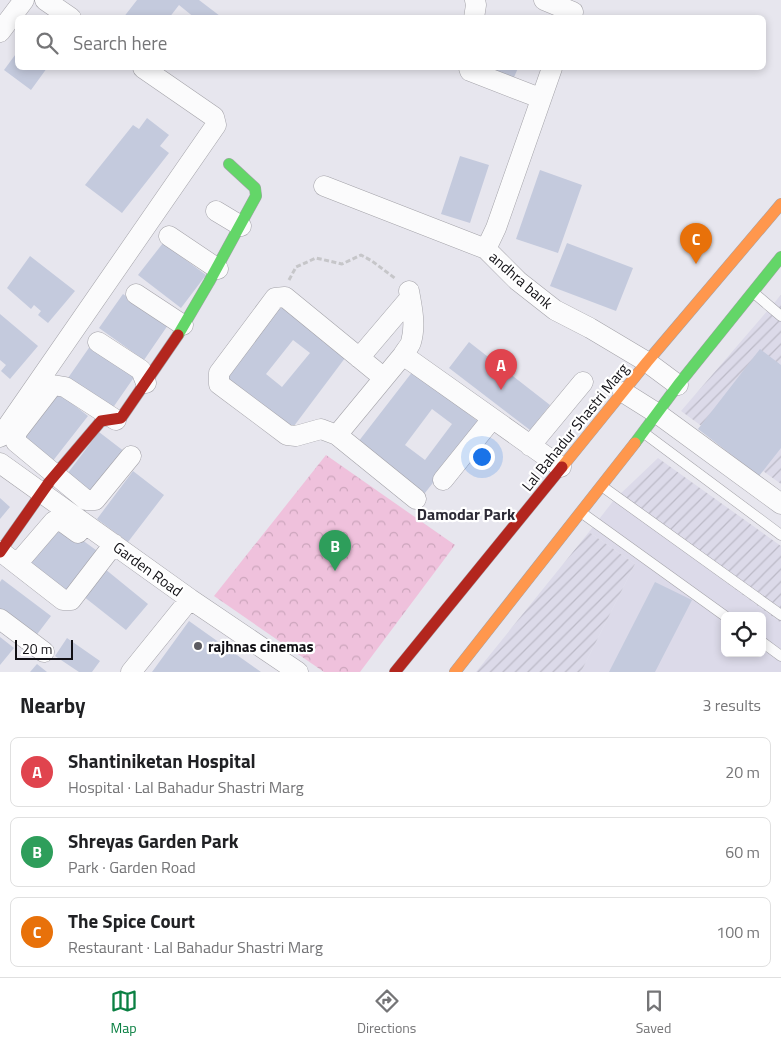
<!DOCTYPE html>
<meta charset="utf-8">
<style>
body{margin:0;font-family:"Titillium Web",sans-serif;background:#f2f2f2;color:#202124}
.controls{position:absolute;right:15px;bottom:15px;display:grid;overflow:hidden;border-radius:8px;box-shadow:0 2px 8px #0003}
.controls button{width:45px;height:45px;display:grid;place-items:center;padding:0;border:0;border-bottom:1px solid #e0e0e0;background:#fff;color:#202124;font:25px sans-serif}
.scale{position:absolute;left:15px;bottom:12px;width:58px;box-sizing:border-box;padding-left:5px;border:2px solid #111015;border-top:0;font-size:14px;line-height:18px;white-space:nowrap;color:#111015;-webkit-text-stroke:4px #fff;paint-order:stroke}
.you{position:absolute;left:481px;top:456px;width:18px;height:18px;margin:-12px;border:4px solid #fff;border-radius:50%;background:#1a73e8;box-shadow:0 0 0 8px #1a73e833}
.badge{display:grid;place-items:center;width:32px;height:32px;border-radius:50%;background:#0b8043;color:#fff;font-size:16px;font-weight:700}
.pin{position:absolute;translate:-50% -41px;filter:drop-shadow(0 1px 2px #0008)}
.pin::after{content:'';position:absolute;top:26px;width:18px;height:15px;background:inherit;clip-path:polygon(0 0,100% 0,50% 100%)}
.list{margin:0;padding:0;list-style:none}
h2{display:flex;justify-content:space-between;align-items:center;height:65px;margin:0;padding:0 20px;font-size:21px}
h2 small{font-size:16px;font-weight:400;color:#757577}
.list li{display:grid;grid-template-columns:32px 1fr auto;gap:15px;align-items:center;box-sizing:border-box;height:70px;margin:0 10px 10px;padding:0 10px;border:1px solid #e0e0e0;border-radius:8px}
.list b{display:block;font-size:19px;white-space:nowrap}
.list p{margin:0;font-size:16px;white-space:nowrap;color:#757577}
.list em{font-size:16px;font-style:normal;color:#757577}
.icon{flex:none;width:28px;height:28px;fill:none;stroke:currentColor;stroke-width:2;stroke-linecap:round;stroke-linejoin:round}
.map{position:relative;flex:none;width:781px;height:672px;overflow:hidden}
.search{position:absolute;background:#fff;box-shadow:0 2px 8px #0003;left:15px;right:15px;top:15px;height:55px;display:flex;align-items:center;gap:12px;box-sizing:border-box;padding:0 18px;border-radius:8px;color:#757577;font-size:19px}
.sheet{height:305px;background:#fff}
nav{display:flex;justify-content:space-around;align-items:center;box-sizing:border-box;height:70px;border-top:1px solid #e0e0e0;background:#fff;font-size:14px;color:#757577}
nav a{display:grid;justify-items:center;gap:2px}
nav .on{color:#0b8043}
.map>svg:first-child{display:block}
.built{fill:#dcdae9;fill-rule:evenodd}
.industrial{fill:url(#industrial-furrows)}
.forest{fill:url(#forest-crowns)}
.building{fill:#c4cadd;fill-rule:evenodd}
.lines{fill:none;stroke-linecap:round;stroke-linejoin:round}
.lane-casing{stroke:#a3a2a8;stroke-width:11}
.street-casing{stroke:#a3a2a8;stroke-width:21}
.fast-casing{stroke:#a3a2a8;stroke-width:12}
.slow-casing{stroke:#a3a2a8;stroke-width:12}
.jam-casing{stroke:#a3a2a8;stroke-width:12}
.path{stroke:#c6c6c9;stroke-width:3;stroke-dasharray:5 2.5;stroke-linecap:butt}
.lane{stroke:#fbfbfc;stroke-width:10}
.street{stroke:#fbfbfc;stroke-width:20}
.fast{stroke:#63d668;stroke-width:11}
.slow{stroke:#ff974d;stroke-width:11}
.jam{stroke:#b3261e;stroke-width:11}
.poi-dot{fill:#5c5b61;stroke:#fff;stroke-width:2}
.labels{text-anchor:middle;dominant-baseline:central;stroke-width:4.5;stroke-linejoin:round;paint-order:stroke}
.street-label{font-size:15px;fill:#111015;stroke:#fff}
.poi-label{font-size:15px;font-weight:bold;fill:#111015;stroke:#fff;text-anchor:start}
.neighbourhood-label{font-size:16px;font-weight:bold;fill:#2d2b36;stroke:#fff}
</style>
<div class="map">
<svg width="781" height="672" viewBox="0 0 781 672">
<defs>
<pattern id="industrial-furrows" width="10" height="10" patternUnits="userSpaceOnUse" patternTransform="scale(1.25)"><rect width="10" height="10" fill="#dcdae9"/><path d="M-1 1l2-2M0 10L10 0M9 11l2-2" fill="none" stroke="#bcbac7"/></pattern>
<pattern id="forest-crowns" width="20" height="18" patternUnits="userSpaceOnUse" patternTransform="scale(1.25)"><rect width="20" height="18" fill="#efc1dc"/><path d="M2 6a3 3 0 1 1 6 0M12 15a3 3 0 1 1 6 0" fill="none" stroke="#cca5bc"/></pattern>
</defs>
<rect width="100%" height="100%" fill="#e7e6ee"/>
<path class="built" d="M614 500 781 623V672H581L635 564 589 532ZM725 616H762V653H725Z"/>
<path class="industrial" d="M781 295V484L681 411Z
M658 458 781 546V623L614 500Z
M589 532 635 564 581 672H476Z"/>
<path class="forest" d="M326 455 455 545 360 672H324L214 596Z"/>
<path class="building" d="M137 0H199L220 16 219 18H195L179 5 169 18H123Z
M18 51V68H47L31 90 4 70Z
M478 68H518L512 82Z
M147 118 169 135 160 146 169 153 122 213 85 185 133 125 139 129Z
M460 156 489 165 470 223 441 214Z
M540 170 582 185 558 253 516 239Z
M163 243 206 275 181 308 138 275Z
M567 243 633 268 616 311 550 286Z
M30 256 75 291 48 323 38 315 41 311 34 305 31 309 7 288Z
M123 294 168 325 144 360 99 328Z
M281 304 348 354 291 430 224 380ZM293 340 310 353 282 387 266 374Z
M0 314 38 346 10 379 1 371 6 365 0 360Z
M93 342 137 373 112 409 68 378Z
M469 342 550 405 530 430 449 368Z
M760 349 781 365V448L759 476 698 429Z
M413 371 480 423 421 498 355 446ZM432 409 452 424 425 460 405 445Z
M55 390 88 416 52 462 18 436Z
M99 432 125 452 91 497 64 478Z
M133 471 164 495 128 542 97 519Z
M0 498 10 507 0 519Z
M59 523 100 553 67 595 26 560Z
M105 569 148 604 126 630 83 596Z
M2 579 51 616 35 637 0 611V582Z
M655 582 692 600 655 672H609Z
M189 621 261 672H152Z
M0 637 14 648 0 665Z
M67 638 100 661 92 672H79L55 656Z
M37 664 47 672H30Z"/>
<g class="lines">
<defs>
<path id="lane" d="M754 293 781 316
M644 433 781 535
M603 487 781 615
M582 513 725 616
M762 642 781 656"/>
<path id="street" d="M45 0 71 18
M544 0 573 12
M474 18 476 5 475 0
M0 32 24 0
M469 68 470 71 540 98
M324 186 486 249 518 281 555 310 590 328 647 362 678 385
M216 211 241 226
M169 236 218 269
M486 249 496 228 552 68
M136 294 183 325
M98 342 141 370 146 383
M403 355C405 351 410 346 411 342 416 326 412 307 409 291
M359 358 410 298
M384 378 285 297 275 298 219 373V384L287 435 296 436 321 429 337 435 416 499
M623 392 658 414 781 504
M116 420 65 387 53 385 16 433V442L86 500H95L131 456
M337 435 403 355 561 467
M0 437 216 125 214 117 143 68
M530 446 583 382
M0 463 190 599 298 672
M443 480 492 419
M0 551 63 600H71L114 544
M17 564 54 521 60 520 78 533
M0 619 44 652
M131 672 190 599"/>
<path id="fast" d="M178 335 209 282 256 196 255 188 229 164
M635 443 678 385 781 257"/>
<path id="slow" d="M562 467 647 362 781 204
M455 672 635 443"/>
<path id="jam" d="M0 552 50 481 101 421 121 418 178 335
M395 672 562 467"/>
</defs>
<use href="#lane" class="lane-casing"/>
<use href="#street" class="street-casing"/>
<use href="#fast" class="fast-casing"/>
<use href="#slow" class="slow-casing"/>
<use href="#jam" class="jam-casing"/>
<path class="path" d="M289 280 296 267 316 258 342 264 361 255 372 261 396 279"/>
<use href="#lane" class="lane"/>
<use href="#street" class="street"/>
<use href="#fast" class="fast"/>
<use href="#slow" class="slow"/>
<use href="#jam" class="jam"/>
</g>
<circle class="poi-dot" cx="198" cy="646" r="5"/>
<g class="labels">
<g class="street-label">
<text transform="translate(521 280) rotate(41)">andhra bank</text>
<text transform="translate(575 427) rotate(-51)">Lal Bahadur Shastri Marg</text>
<text transform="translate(148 569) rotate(36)">Garden Road</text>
</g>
<g class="poi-label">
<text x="208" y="646">rajhnas cinemas</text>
</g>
<g class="neighbourhood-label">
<text x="466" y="514">Damodar Park</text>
</g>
</g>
</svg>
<div class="controls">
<button><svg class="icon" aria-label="locate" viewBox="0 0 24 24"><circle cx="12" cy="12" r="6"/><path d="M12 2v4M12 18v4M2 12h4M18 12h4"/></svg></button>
</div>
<div class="scale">20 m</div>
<div class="you"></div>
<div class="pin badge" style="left:501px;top:390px;background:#e0444e">A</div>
<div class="pin badge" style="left:335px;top:571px;background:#2e9e5b">B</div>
<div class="pin badge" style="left:696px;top:264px;background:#e8710a">C</div>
<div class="search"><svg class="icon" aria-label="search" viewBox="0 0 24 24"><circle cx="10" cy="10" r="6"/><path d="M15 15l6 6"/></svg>Search here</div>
</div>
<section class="sheet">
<h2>Nearby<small>3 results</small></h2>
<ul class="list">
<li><span class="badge" style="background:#e0444e">A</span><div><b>Shantiniketan Hospital</b><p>Hospital · Lal Bahadur Shastri Marg</p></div><em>20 m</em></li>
<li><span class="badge" style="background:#2e9e5b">B</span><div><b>Shreyas Garden Park</b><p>Park · Garden Road</p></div><em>60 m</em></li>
<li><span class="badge" style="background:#e8710a">C</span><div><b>The Spice Court</b><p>Restaurant · Lal Bahadur Shastri Marg</p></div><em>100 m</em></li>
</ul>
</section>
<nav>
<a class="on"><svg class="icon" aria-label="map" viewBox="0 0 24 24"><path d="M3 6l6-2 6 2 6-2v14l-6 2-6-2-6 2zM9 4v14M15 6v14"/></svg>Map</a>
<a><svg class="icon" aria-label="directions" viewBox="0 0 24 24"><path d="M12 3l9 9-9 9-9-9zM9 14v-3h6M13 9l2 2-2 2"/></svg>Directions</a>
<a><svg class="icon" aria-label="saved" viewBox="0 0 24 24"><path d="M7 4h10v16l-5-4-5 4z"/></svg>Saved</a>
</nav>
